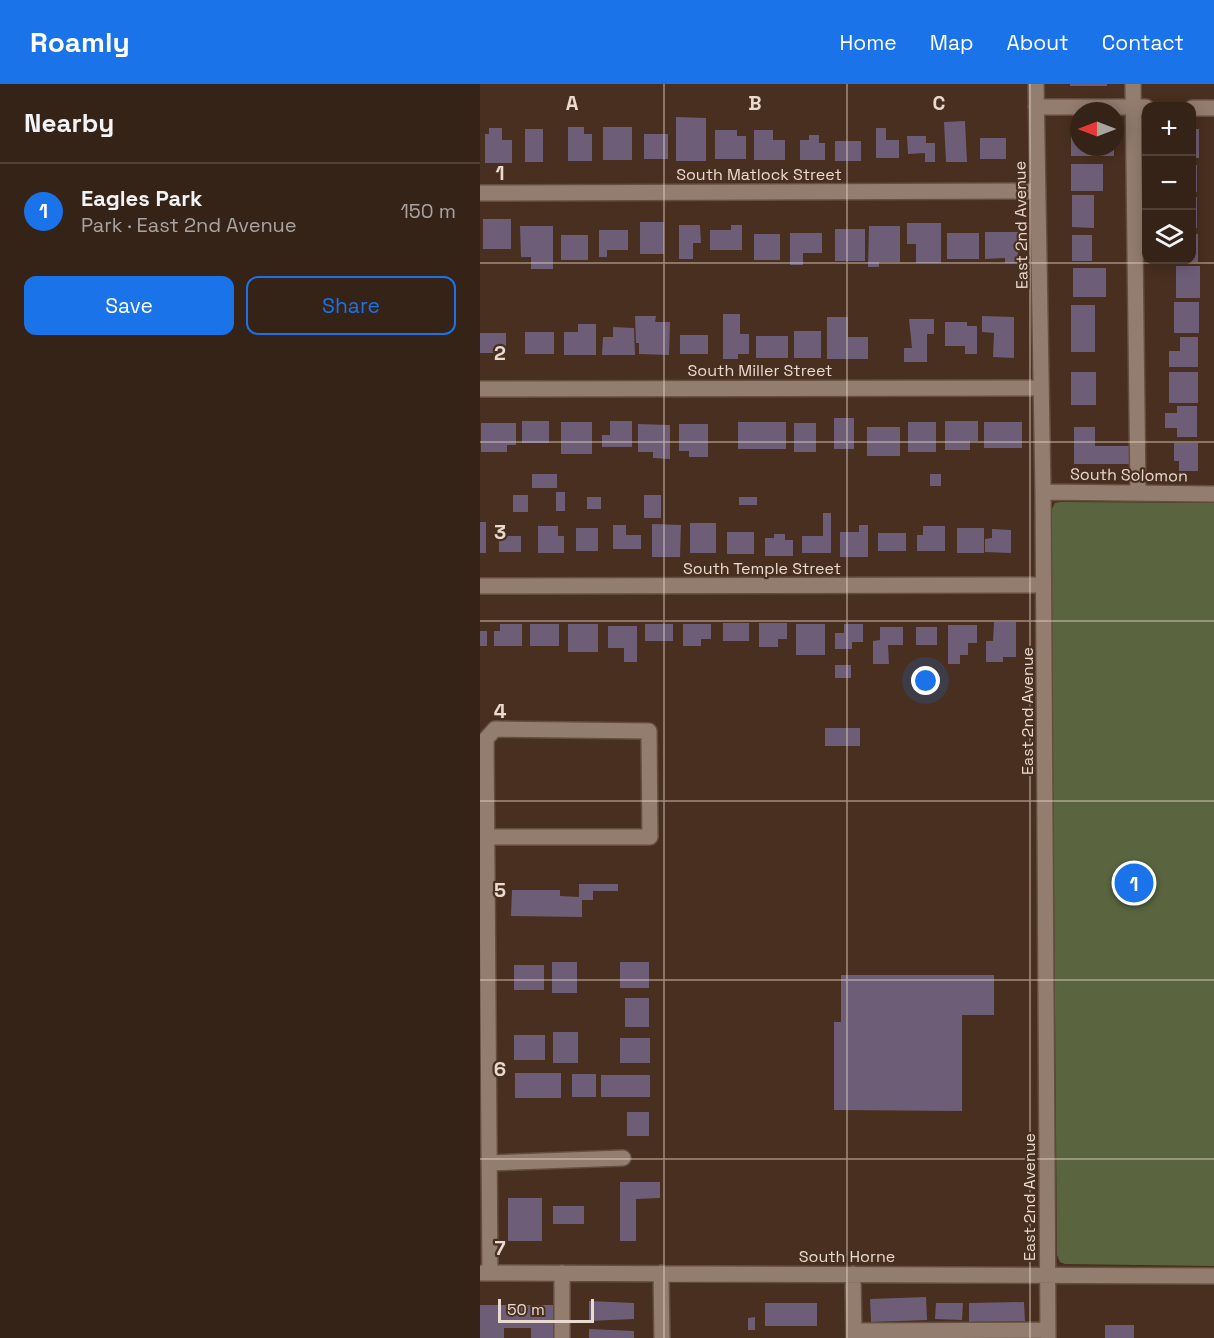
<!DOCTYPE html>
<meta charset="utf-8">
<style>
body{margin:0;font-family:"Space Grotesk",sans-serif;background:#3d2b20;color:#f1f3f6}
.controls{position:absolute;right:18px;top:18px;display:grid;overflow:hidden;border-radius:12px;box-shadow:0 3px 15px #0003}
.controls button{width:54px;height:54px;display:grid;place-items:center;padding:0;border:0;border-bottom:2px solid #504036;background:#362317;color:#f1f3f6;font:30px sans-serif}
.compass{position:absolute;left:590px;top:18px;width:54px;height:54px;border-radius:50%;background:#362317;box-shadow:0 3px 15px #0003;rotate:270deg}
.scale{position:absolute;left:18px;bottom:15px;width:96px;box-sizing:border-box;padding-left:6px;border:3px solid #eadad0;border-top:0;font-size:16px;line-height:21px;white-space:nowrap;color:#eadad0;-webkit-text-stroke:4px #482f1f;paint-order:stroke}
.you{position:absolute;left:446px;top:597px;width:21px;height:21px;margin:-15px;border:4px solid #fff;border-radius:50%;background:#1a73e8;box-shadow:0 0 0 9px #1a73e833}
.badge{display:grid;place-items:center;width:39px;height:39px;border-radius:50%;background:#1a73e8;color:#fff;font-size:20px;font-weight:700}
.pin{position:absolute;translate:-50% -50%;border:3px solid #fff;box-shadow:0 2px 6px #0006}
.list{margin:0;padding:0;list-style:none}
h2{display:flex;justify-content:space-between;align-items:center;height:78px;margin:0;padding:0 24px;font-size:26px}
h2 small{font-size:20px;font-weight:400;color:#aaa4a1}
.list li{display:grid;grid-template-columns:39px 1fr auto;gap:18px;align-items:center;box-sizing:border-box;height:96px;padding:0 24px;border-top:2px solid #504036}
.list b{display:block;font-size:22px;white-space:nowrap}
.list p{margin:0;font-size:20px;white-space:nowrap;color:#aaa4a1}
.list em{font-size:20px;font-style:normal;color:#aaa4a1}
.actions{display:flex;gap:12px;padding:18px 24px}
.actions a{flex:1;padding:14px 0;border:2px solid #1a73e8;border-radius:12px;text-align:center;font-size:21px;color:#1a73e8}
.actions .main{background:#1a73e8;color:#fff}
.icon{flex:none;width:33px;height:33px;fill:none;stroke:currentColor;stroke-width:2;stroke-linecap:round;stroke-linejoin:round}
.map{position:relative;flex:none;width:734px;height:1254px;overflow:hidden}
header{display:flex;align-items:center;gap:36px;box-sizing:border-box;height:84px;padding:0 30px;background:#1a73e8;color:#fff}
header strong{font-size:28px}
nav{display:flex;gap:33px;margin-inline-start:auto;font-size:21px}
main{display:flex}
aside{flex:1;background:#362317}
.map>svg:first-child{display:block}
.green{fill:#5a6540}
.building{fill:#6e5d76}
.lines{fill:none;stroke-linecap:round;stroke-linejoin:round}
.minor-casing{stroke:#654e3f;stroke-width:18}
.minor{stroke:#937d6f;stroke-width:15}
.grid{fill:none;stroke:#eadad0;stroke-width:1.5;stroke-opacity:0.55}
.labels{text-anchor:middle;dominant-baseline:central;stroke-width:4.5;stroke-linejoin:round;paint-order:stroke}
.street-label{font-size:16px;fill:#eadad0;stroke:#482f1f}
.grid-label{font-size:20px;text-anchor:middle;font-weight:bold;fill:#eadad0;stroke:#482f1f;stroke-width:4.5;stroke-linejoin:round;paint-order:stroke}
</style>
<header>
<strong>Roamly</strong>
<nav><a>Home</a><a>Map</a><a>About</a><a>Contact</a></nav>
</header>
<main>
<aside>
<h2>Nearby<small></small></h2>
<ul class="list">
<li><span class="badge">1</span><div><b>Eagles Park</b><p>Park · East 2nd Avenue</p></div><em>150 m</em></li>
</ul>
<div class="actions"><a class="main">Save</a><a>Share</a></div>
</aside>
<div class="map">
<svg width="734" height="1254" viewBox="0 0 734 1254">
<rect width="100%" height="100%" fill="#482f1f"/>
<path class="green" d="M581 418 734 419V1182L585 1180 580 1178 577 1171 571 427 575 419Z"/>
<path class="building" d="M590 0H627V2H590Z
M196 33 226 34V77H196Z
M485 37 487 78H466L464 38Z
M88 43H104V50H112V77H88Z
M123 43H152V76H123Z
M9 44H22V56H32V79H5V50H9Z
M396 44H406V56H419V74H396Z
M45 45H63V78H45Z
M712 45H719V74H712Z
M235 46H257V52H266V75H235Z
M274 46H293V56H305V76H274Z
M591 48H599V63H634V72H591Z
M164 50H188V75H164Z
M329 51H339V59H345V76H320V56H329Z
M427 52H446V59H455V78H445V69L428 70Z
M500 54H526V75H500Z
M355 57H381V77H355Z
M591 80H623V107H591Z
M712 81H717V108H712Z
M592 111H614V144L592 143Z
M712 113H717V144H712Z
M3 135H31V165H3Z
M160 138H184V170H160Z
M427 139H461V179H436V160H427Z
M199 141H220L221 159H213V175H199Z
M251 141H262V166H230V146H251Z
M40 142H73V185H51V173H41Z
M389 142H420V178H399V183H388Z
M355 145H385V177H355Z
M119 146H148V166H127V173H119Z
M505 148H538V179H525V174L505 175Z
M310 149H342V169H323V181H310Z
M467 149H499V175H467Z
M274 150H300V176H274Z
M712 150H718V178H697V176H712Z
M81 151H108V176H81Z
M592 151H612V177H592Z
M696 182H720V214H696Z
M593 184H626V213H593Z
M694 218H719V249H694Z
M591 221H615V268H591Z
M243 230H260V250H269V270H258V275H243Z
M155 232H176L175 238H190L189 271 159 270V259H156Z
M502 232 534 233V274L513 273 514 249 502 248Z
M347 233H368V253H388V275H347Z
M429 235H454V250H447V278H424V264H432Z
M465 238H487V242H497V270H485V262H465Z
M98 240H116V271H84V248H98Z
M133 243 154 244 155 271H122L123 253H133Z
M314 247H341V274H314Z
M45 248H74V270H45Z
M0 249H26V269H0Z
M200 251H228V270H200Z
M276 252H308V274H276Z
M700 253H718V283H689V267H700Z
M591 288H616V321H591Z
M689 288H718V319H689Z
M697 322H717V353H697V344H685V329H697Z
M354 334H374V365H354Z
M42 337H69V359H42Z
M130 337H152V363H122V351H130Z
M465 337H498V357H490V366H465Z
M81 338H112V370H81Z
M258 338H306V365H258Z
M428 338H456V368H428Z
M504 338H542V364H504Z
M1 339H36V361H27V368H1Z
M314 339H336V368H314Z
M158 340 190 341V375L173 374V368H158Z
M199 340H228V373H209V367H199Z
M387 343H420V372H387Z
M594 343H615V362H650V380H594Z
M694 359H718V387H699V377H694Z
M52 390H77V404H52Z
M450 390H461V402H450Z
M76 408H85V427H76Z
M33 411H48V428H33Z
M164 411H181V434H164Z
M107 413H121V425H107Z
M259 413H277V421H259Z
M343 429H351V469H322V452H343Z
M0 438H6V469H0Z
M210 439H236V469H210Z
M172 440 201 441 200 473H172Z
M133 441H146V451H161V465H133Z
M379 441H388V473H360V448H379Z
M58 442H78V452H84V469H58Z
M443 442H465V467H437V451H443Z
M96 444H118V467H96Z
M477 444H504V469H477Z
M512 445 531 446V469L505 468V455L512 454Z
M247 448H274V470H247Z
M398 449H426V467H398Z
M294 450H305V456H313V472H285V454H294Z
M19 452H41V468H19Z
M514 538H536V573H523V578H506V557H513Z
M243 539H269V557H243Z
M279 539H307V555H298V563H279Z
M20 540H42V562H14V547H20Z
M50 540H79V562H50Z
M88 540H118V568H88Z
M165 540H193V557H165Z
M203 540H231V555H221V562H203Z
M316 540H345V571H316Z
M364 540H383V558H372V565H355V549H364Z
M468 541H497V559H488V571H480V580H468Z
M128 542H157V578H144V564H128Z
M400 543H423V561H408L409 580H393V557L400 556Z
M436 543H457V561H436Z
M0 547H7V562H0Z
M355 581H371V594H355Z
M345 644H380V662H345Z
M99 800H138V807H113V816H102V833L31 832 32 806H80V812L99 813Z
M72 878H97V909H72Z
M140 878H169V904H140Z
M34 881H64V906H34Z
M361 891H514V931H482V1027L354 1026V938H361Z
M145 914H169V943H145Z
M73 948H98V979H73Z
M34 951H65V976H34Z
M140 954H170V979H140Z
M35 989H81V1014H35Z
M92 990H116V1013H92Z
M121 991H170V1013H121Z
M147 1028H169V1052H147Z
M140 1098H180V1114L156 1115V1157H140Z
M28 1114H62V1157H28Z
M73 1122H104V1140H73Z
M446 1213 447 1236 391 1238 390 1215Z
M109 1217 154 1219V1235L109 1237Z
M544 1218 545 1237 489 1238V1219Z
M285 1219H337V1242H285Z
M456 1219H483L482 1236 455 1235Z
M0 1221H79V1254H51V1244H24V1254H0Z
M275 1233V1246H268V1234Z
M625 1241H654V1254H625Z
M109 1245 154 1247V1254H109Z"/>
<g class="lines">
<defs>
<path id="minor" d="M556 0 563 408 568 1254
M653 0 658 409
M556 23H666
M712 24H734
M0 109 558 107
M0 305 561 304
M563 408 734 410
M0 502 563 501
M6 753H170L169 647 15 645 6 655C6 833 7 1011 10 1189
M9 1079 143 1074
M2 1189 734 1192
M181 1189 182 1254
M373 1190 374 1254
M374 1247 568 1246
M82 1254V1189"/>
</defs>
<use href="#minor" class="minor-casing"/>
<use href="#minor" class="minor"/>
</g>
<path class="grid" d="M184 0V1254M367 0V1254M550 0V1254M0 179H734M0 358H734M0 537H734M0 717H734M0 896H734M0 1075H734"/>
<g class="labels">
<g class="street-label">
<text x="279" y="90">South Matlock Street</text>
<text transform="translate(541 141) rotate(-91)">East 2nd Avenue</text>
<text x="280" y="286">South Miller Street</text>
<text transform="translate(649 391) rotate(1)">South Solomon</text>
<text x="282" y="484">South Temple Street</text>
<text transform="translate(547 627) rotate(-90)">East 2nd Avenue</text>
<text transform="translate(549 1113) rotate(-90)">East 2nd Avenue</text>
<text x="367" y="1172">South Horne</text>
</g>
</g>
<g class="grid-label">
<text x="92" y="26">A</text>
<text x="275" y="26">B</text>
<text x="459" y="26">C</text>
<text x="20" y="96">1</text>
<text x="20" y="276">2</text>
<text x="20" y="455">3</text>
<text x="20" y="634">4</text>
<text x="20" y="813">5</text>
<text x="20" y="992">6</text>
<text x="20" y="1171">7</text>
</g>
</svg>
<div class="controls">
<button>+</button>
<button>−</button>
<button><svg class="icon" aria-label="layers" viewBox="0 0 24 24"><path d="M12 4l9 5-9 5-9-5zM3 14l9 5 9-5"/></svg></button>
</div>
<svg class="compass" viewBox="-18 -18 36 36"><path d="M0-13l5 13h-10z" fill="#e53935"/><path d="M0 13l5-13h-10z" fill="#aaa4a1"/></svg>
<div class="scale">50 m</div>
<div class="you"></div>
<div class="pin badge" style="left:654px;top:799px">1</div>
</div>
</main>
